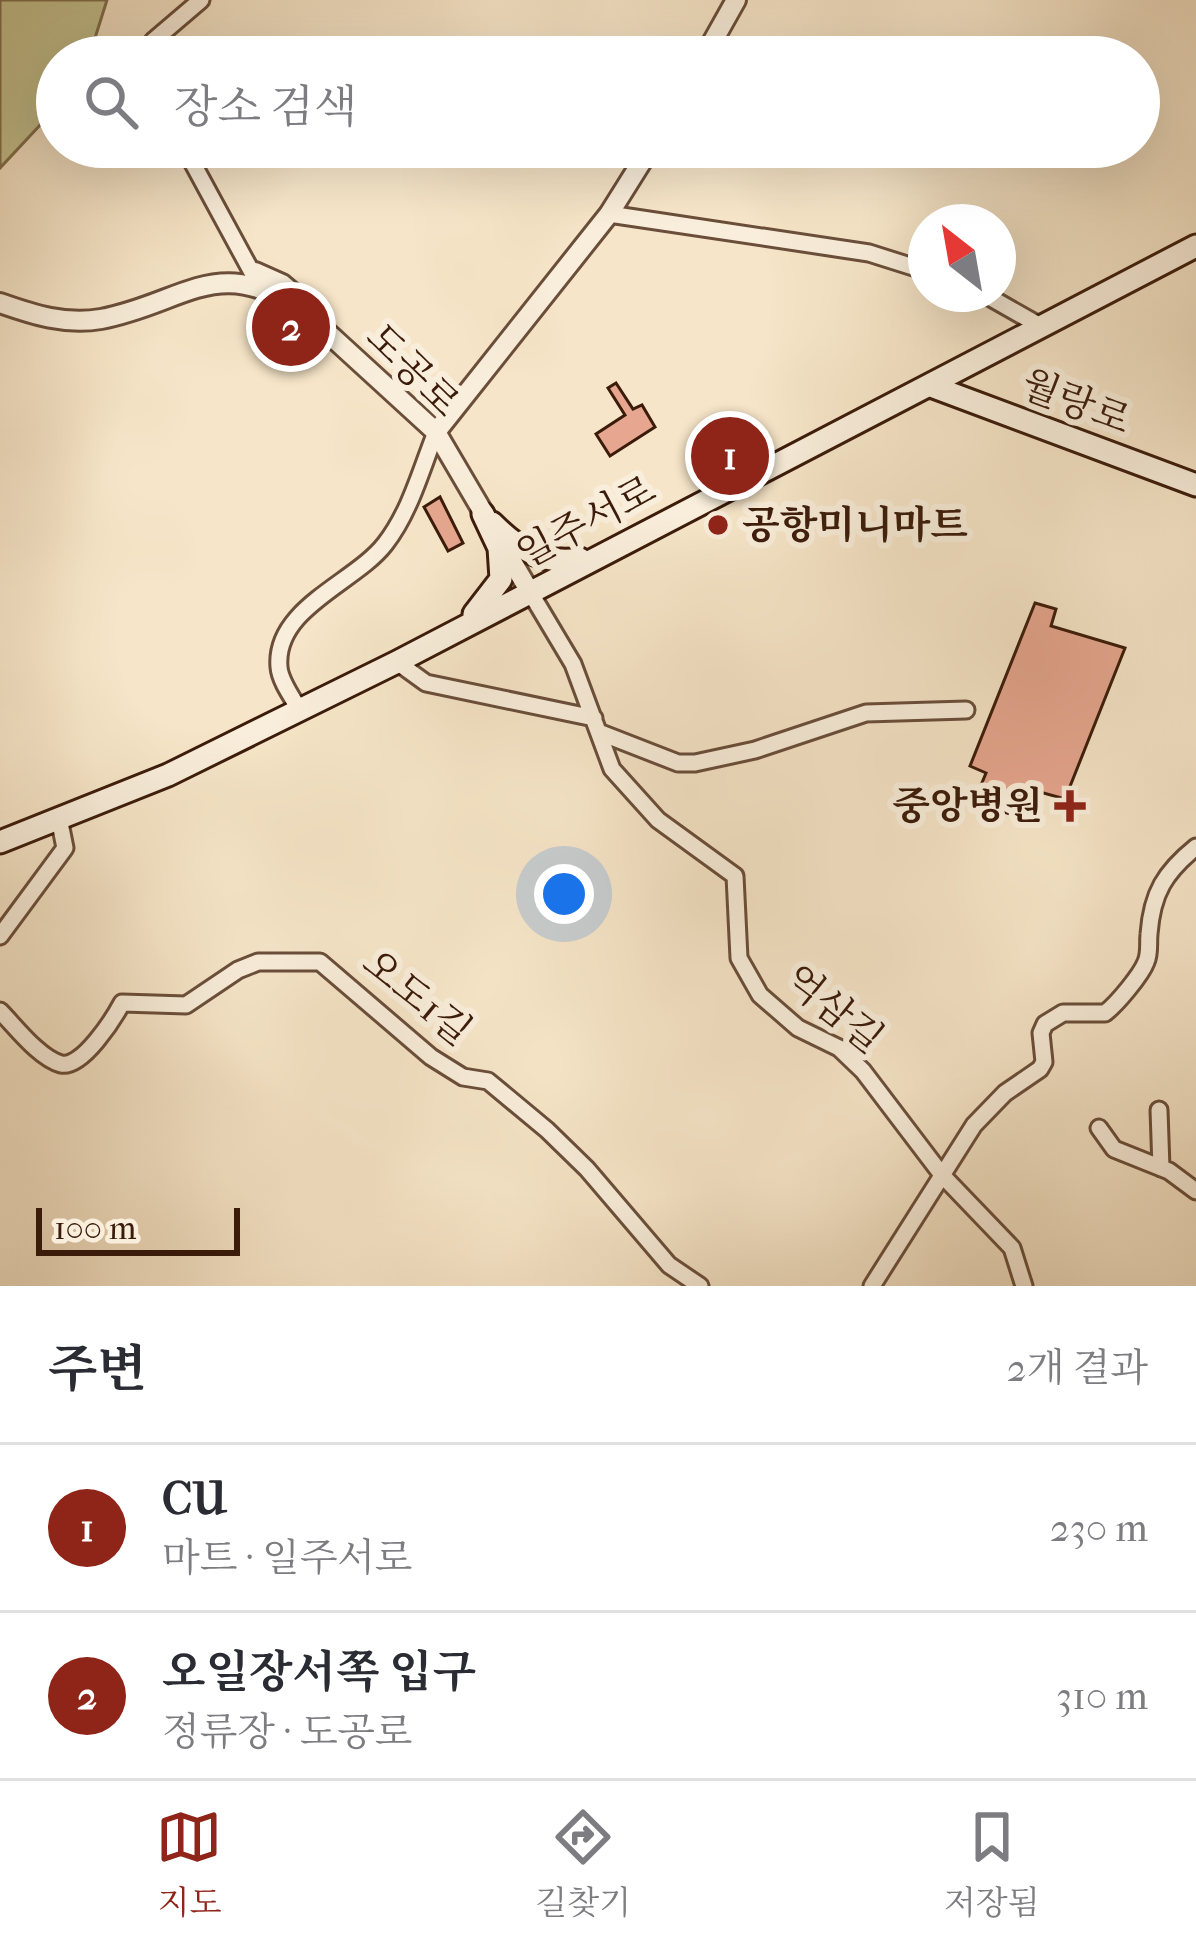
<!DOCTYPE html>
<html lang="ko">
<meta charset="utf-8">
<style>
body{margin:0;font-family:"IM FELL French Canon","Noto Serif KR",serif;background:#f2f2f3;color:#2b2b33}
.compass{position:absolute;left:908px;top:204px;width:108px;height:108px;border-radius:50%;background:#fff;box-shadow:0 12px 48px #0002;rotate:329deg}
.scale{position:absolute;left:36px;bottom:30px;width:204px;box-sizing:border-box;padding-left:12px;border:6px solid #3b1b0a;border-top:0;font-size:33px;line-height:42px;white-space:nowrap;color:#3b1b0a;-webkit-text-stroke:9px #f9eedb;paint-order:stroke}
.you{position:absolute;left:564px;top:894px;width:42px;height:42px;margin:-30px;border:9px solid #fff;border-radius:50%;background:#1a73e8;box-shadow:0 0 0 18px #1a73e833}
.badge{display:grid;place-items:center;width:78px;height:78px;border-radius:50%;background:#8f2418;color:#fff;font-size:39px;font-weight:700}
.pin{position:absolute;translate:-50% -50%;border:6px solid #fff;box-shadow:0 3px 12px #0006}
.list{margin:0;padding:0;list-style:none}
h2{display:flex;justify-content:space-between;align-items:center;height:156px;margin:0;padding:0 48px;font-size:51px}
h2 small{font-size:39px;font-weight:400;color:#7c7c81}
.list li{display:grid;grid-template-columns:78px 1fr auto;gap:36px;align-items:center;box-sizing:border-box;height:168px;padding:0 48px;border-top:3px solid #e1e1e2}
.list b{display:block;font-size:45px;white-space:nowrap}
.list p{margin:0;font-size:39px;white-space:nowrap;color:#7c7c81}
.list em{font-size:39px;font-style:normal;color:#7c7c81}
.icon{flex:none;width:66px;height:66px;fill:none;stroke:currentColor;stroke-width:2;stroke-linecap:round;stroke-linejoin:round}
.map{position:relative;flex:none;width:1196px;height:1286px;overflow:hidden}
.search{position:absolute;background:#fff;box-shadow:0 12px 48px #0002;left:36px;right:36px;top:36px;height:132px;display:flex;align-items:center;gap:30px;box-sizing:border-box;padding:0 42px;border-radius:66px;color:#7c7c81;font-size:45px}
.sheet{height:492px;background:#fff}
nav{display:flex;justify-content:space-around;align-items:center;box-sizing:border-box;height:168px;border-top:3px solid #e1e1e2;background:#fff;font-size:33px;color:#7c7c81}
nav a{display:grid;justify-items:center;gap:6px}
nav .on{color:#8f2418}
.map>svg:first-child{display:block}
.green{fill:#c4c290;stroke:#806e4d;stroke-width:3}
.building{fill:#e6a68f;stroke:#3b1b0a;stroke-width:3}
.lines{fill:none;stroke-linecap:round;stroke-linejoin:round}
.minor-casing{stroke:#6a4e3a;stroke-width:21}
.tertiary-casing{stroke:#6a4e3a;stroke-width:24}
.secondary-casing{stroke:#3b1b0a;stroke-width:27}
.minor{stroke:#f9eedb;stroke-width:15}
.tertiary{stroke:#f9eedb;stroke-width:18}
.secondary{stroke:#f9eedb;stroke-width:21}
.poi-dot{fill:#8f2418;stroke:#f9eedb;stroke-width:4.5}
.labels{text-anchor:middle;dominant-baseline:central;stroke-width:12;stroke-linejoin:round;paint-order:stroke}
.street-label{font-size:39px;fill:#3b1b0a;stroke:#f9eedb}
.poi-label{font-size:39px;font-weight:bold;fill:#3b1b0a;stroke:#f9eedb;text-anchor:start}
</style>
<div class="map">
<svg width="1196" height="1286" viewBox="0 0 1196 1286">
<rect width="100%" height="100%" fill="#f6e5c8"/>
<filter id="stains"><feTurbulence type="fractalNoise" baseFrequency=".00167" numOctaves="4"/><feColorMatrix values="0 0 0 0 .2 0 0 0 0 .09 0 0 0 0 .02 0 0 0 .5 -.17"/></filter>
<radialGradient id="worn" r=".72"><stop offset=".6" stop-color="#630" stop-opacity="0"/><stop offset="1" stop-color="#630" stop-opacity=".3"/></radialGradient>
<path class="green" d="M0 0H107L89 57H57V107L0 168Z"/>
<path class="building" d="M616 383 633 409 642 405 655 427 610 456 596 434 625 415 608 388Z
M440 497 463 543 448 551 424 507Z
M1035 603 1056 609 1051 626 1125 648 1065 799 1040 792 1028 820 974 802 986 773 970 766Z"/>
<g class="lines">
<defs>
<path id="minor" d="M151 57 153 41 201 0
M184 147 255 278
M609 214 869 253 926 271
M984 294 1042 327
M530 592 573 664 612 769 658 820 735 876 739 958 760 995 798 1028 839 1048 863 1071 942 1175 1012 1248 1024 1286
M397 662 426 683 594 718
M299 709C292 697 280 681 279 667 274 608 355 583 385 544 410 512 421 470 436 432
M601 733 678 763H695L755 750 866 713 966 710
M0 936 65 848 59 818
M0 1011C15 1026 39 1058 61 1064 82 1069 114 1018 122 1003L186 1005 238 970 258 962H320L431 1057 463 1077 488 1081 547 1130 587 1169 669 1265 700 1286
M1159 1110 1161 1168
M1099 1128 1114 1149 1169 1171 1196 1191
M872 1286 974 1125 1005 1093 1040 1069 1044 1062 1041 1033 1045 1024 1063 1013H1105C1117 1004 1141 975 1146 962 1150 953 1148 944 1149 934 1152 893 1165 872 1196 847"/>
<path id="tertiary" d="M704 57 736 0
M255 272 282 284 301 300
M0 303C34 315 65 325 101 319 186 303 218 250 307 314L436 432 530 592
M436 432 609 214 651 147"/>
<path id="secondary" d="M931 386 1196 485
M492 523C518 549 543 565 580 559
M474 614 501 579 499 548 483 514
M0 842 168 775 397 662 1196 246"/>
</defs>
<use href="#minor" class="minor-casing"/>
<use href="#tertiary" class="tertiary-casing"/>
<use href="#secondary" class="secondary-casing"/>
<use href="#minor" class="minor"/>
<use href="#tertiary" class="tertiary"/>
<use href="#secondary" class="secondary"/>
</g>
<g class="poi-dot">
<circle cx="718" cy="525" r="12"/>
<path d="M1064 788h12v12h12v12h-12v12h-12v-12h-12v-12h12z"/>
</g>
<g class="labels">
<g class="street-label">
<text transform="translate(413 370) rotate(45)">도공로</text>
<text transform="translate(1076 402) rotate(21)">월랑로</text>
<text transform="translate(586 522) rotate(-28)">일주서로</text>
<text transform="translate(417 997) rotate(39)">오도1길</text>
<text transform="translate(834 1009) rotate(39)">억삼길</text>
</g>
<g class="poi-label">
<text x="742" y="525">공항미니마트</text>
<text x="1043" y="806" text-anchor="end">중앙병원</text>
</g>
</g>
<rect width="100%" height="100%" filter="url(#stains)"/>
<rect width="100%" height="100%" fill="url(#worn)"/>
</svg>
<svg class="compass" viewBox="-18 -18 36 36"><path d="M0-13l5 13h-10z" fill="#e53935"/><path d="M0 13l5-13h-10z" fill="#7c7c81"/></svg>
<div class="scale">100 m</div>
<div class="you"></div>
<div class="pin badge" style="left:730px;top:456px">1</div>
<div class="pin badge" style="left:291px;top:327px">2</div>
<div class="search"><svg class="icon" aria-label="search" viewBox="0 0 24 24"><circle cx="10" cy="10" r="6"/><path d="M15 15l6 6"/></svg>장소 검색</div>
</div>
<section class="sheet">
<h2>주변<small>2개 결과</small></h2>
<ul class="list">
<li><span class="badge">1</span><div><b>CU</b><p>마트 · 일주서로</p></div><em>230 m</em></li>
<li><span class="badge">2</span><div><b>오일장서쪽 입구</b><p>정류장 · 도공로</p></div><em>310 m</em></li>
</ul>
</section>
<nav>
<a class="on"><svg class="icon" aria-label="map" viewBox="0 0 24 24"><path d="M3 6l6-2 6 2 6-2v14l-6 2-6-2-6 2zM9 4v14M15 6v14"/></svg>지도</a>
<a><svg class="icon" aria-label="directions" viewBox="0 0 24 24"><path d="M12 3l9 9-9 9-9-9zM9 14v-3h6M13 9l2 2-2 2"/></svg>길찾기</a>
<a><svg class="icon" aria-label="saved" viewBox="0 0 24 24"><path d="M7 4h10v16l-5-4-5 4z"/></svg>저장됨</a>
</nav>
